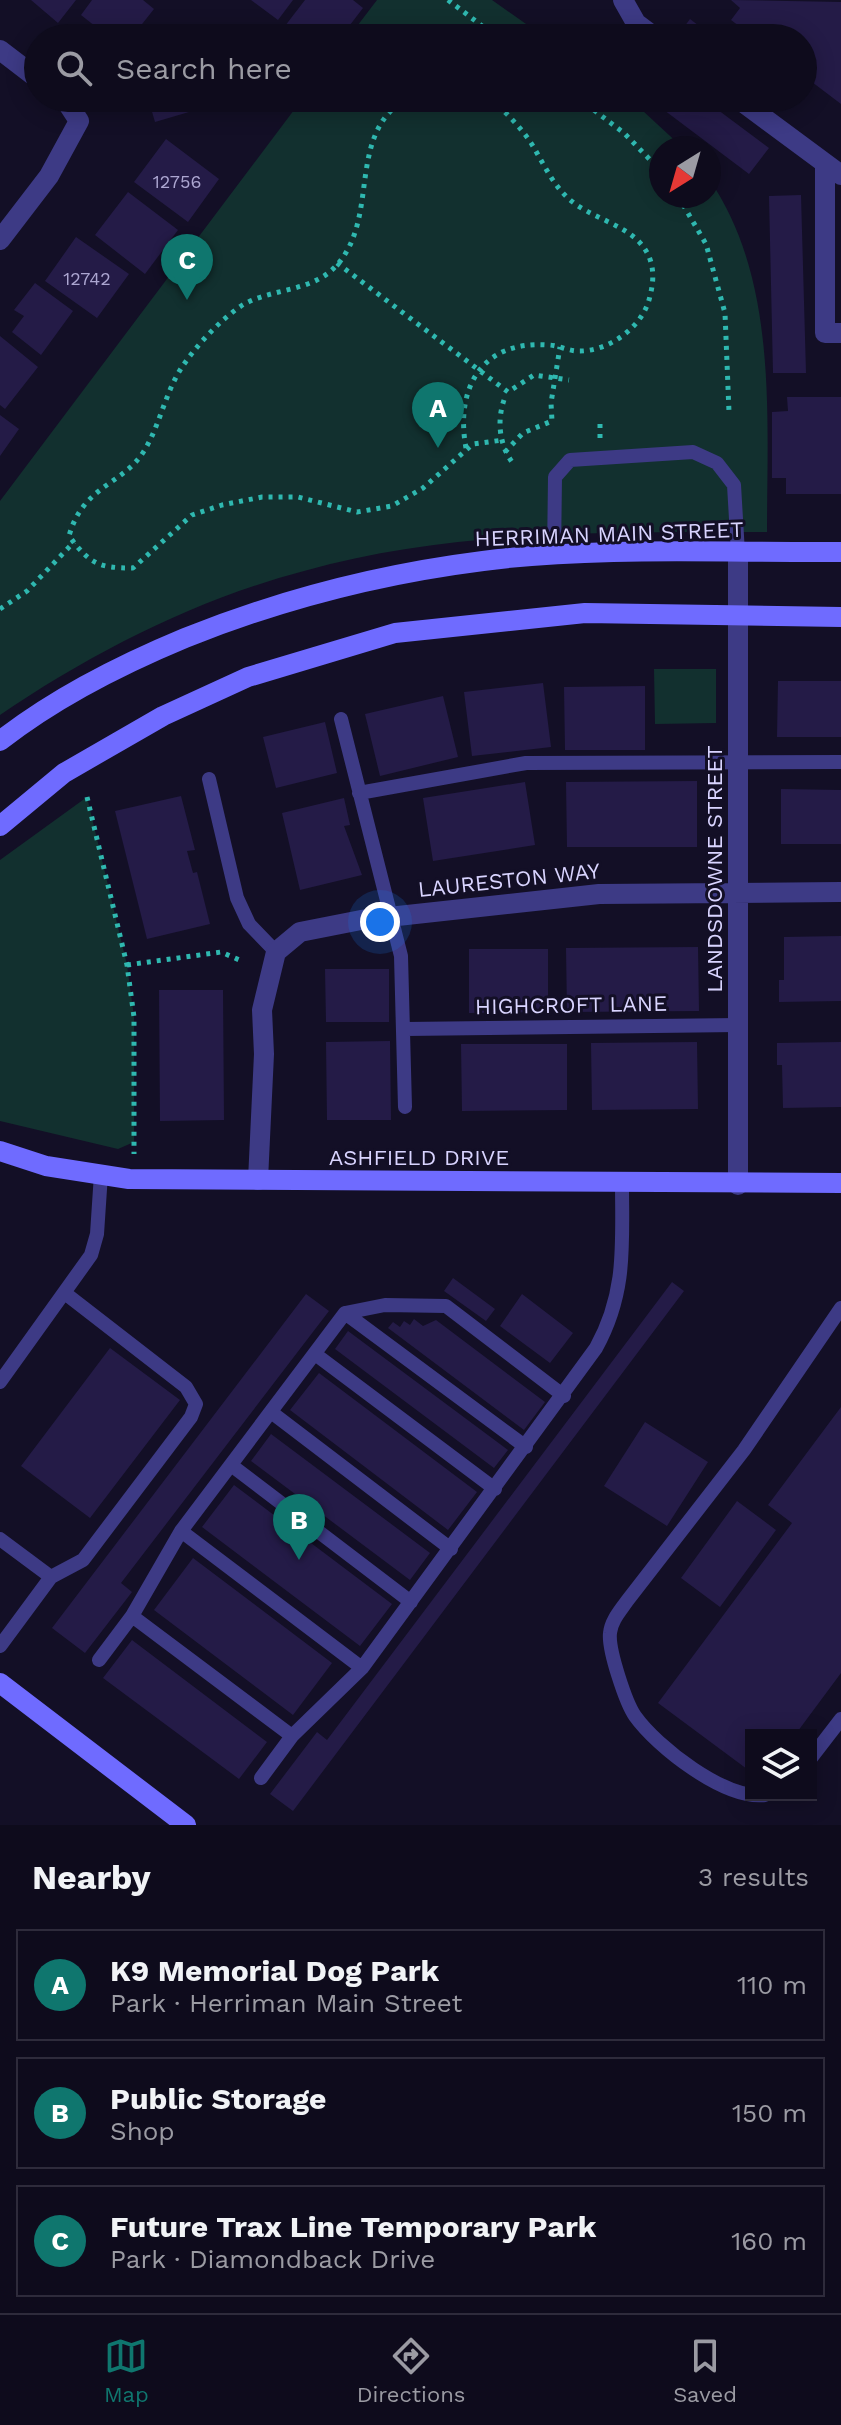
<!DOCTYPE html>
<meta charset="utf-8">
<style>
body{margin:0;font-family:"Work Sans",sans-serif;background:#171425;color:#f1f3f6}
.controls{position:absolute;right:24px;bottom:24px;display:grid;overflow:hidden;border-radius:0px;box-shadow:0 4px 20px #0003}
.controls button{width:72px;height:72px;display:grid;place-items:center;padding:0;border:0;border-bottom:2px solid #2e2b3b;background:#0e0b1c;color:#f1f3f6;font:40px sans-serif}
.compass{position:absolute;left:649px;top:136px;width:72px;height:72px;border-radius:50%;background:#0e0b1c;box-shadow:0 4px 20px #0003;rotate:217deg}
.you{position:absolute;left:380px;top:922px;width:28px;height:28px;margin:-20px;border:6px solid #fff;border-radius:50%;background:#1a73e8;box-shadow:0 0 0 12px #1a73e833}
.badge{display:grid;place-items:center;width:52px;height:52px;border-radius:50%;background:#0f766e;color:#fff;font-size:26px;font-weight:700}
.pin{position:absolute;translate:-50% -66px;filter:drop-shadow(0 2px 4px #0008)}
.pin::after{content:'';position:absolute;top:42px;width:28px;height:24px;background:inherit;clip-path:polygon(0 0,100% 0,50% 100%)}
.list{margin:0;padding:0;list-style:none}
h2{display:flex;justify-content:space-between;align-items:center;height:104px;margin:0;padding:0 32px;font-size:34px}
h2 small{font-size:26px;font-weight:400;color:#9b9ba3}
.list li{display:grid;grid-template-columns:52px 1fr auto;gap:24px;align-items:center;box-sizing:border-box;height:112px;margin:0 16px 16px;padding:0 16px;border:2px solid #2e2b3b;border-radius:0px}
.list b{display:block;font-size:30px;white-space:nowrap}
.list p{margin:0;font-size:26px;white-space:nowrap;color:#9b9ba3}
.list em{font-size:26px;font-style:normal;color:#9b9ba3}
.icon{flex:none;width:44px;height:44px;fill:none;stroke:currentColor;stroke-width:2;stroke-linecap:round;stroke-linejoin:round}
.map{position:relative;flex:none;width:841px;height:1825px;overflow:hidden}
.search{position:absolute;background:#0e0b1c;box-shadow:0 4px 20px #0003;left:24px;right:24px;top:24px;height:88px;display:flex;align-items:center;gap:20px;box-sizing:border-box;padding:0 28px;border-radius:44px;color:#9b9ba3;font-size:30px}
.sheet{height:488px;background:#0e0b1c}
nav{display:flex;justify-content:space-around;align-items:center;box-sizing:border-box;height:112px;border-top:2px solid #2e2b3b;background:#0e0b1c;font-size:22px;color:#9b9ba3}
nav a{display:grid;justify-items:center;gap:4px}
nav .on{color:#0f766e}
.map>svg:first-child{display:block}
.green{fill:#12302f}
.building{fill:#241b47}
.lines{fill:none;stroke-linecap:round;stroke-linejoin:round}
.path{stroke:#2fb8b0;stroke-width:5;stroke-dasharray:4 6;stroke-linecap:butt}
.lane{stroke:#3d3a85;stroke-width:14}
.street{stroke:#3d3a85;stroke-width:20}
.secondary{stroke:#6f6bff;stroke-width:20}
.labels{text-anchor:middle;dominant-baseline:central;stroke-width:6;stroke-linejoin:round;paint-order:stroke}
.number-label{font-size:18px;fill:#aca6d1}
.street-label{font-size:22px;fill:#d9d4ff;stroke:#130f26}
</style>
<div class="map">
<svg width="841" height="1825" viewBox="0 0 841 1825">
<rect width="100%" height="100%" fill="#130f26"/>
<path class="green" d="M377 0H492L546 38H348Z
M303 98H629L683 148H661V196H709V179C778 279 767 416 767 532 613 532 454 529 304 571 195 600 93 652 0 715V501Z
M654 669H716V723L655 724Z
M87 797 127 965 134 1017V1142L118 1149 0 1121V860Z"/>
<path class="building" d="M31 0H76L58 23Z
M92 0H143L154 9 131 38H110L81 15Z
M251 0H293L278 20Z
M305 0H353L363 8 340 38H282L278 35Z
M731 0 841 2V104L808 79 817 68 803 58V38H755L731 20 740 8Z
M690 19 715 38H682L678 35Z
M148 98H204L206 107 155 122Z
M648 98H702L769 148 749 174Z
M166 139 219 179 188 222 134 182Z
M128 192 178 230 145 274 95 235Z
M801 195 806 373H773L769 196Z
M76 237 129 274 97 318 45 281Z
M35 283 73 311 41 355 12 332 24 316 14 310Z
M0 336 38 367 5 409 0 405Z
M787 397H841V494H786V478H772V412L788 411Z
M0 415 19 429 0 456Z
M778 681H841V737H777Z
M543 683 551 747 472 756 464 692Z
M645 686V750H565L564 687Z
M443 696 458 757 380 776 365 714Z
M325 722 337 773 276 788 263 737Z
M697 781V847H567L566 782Z
M525 782 535 845 433 861 423 798Z
M781 789 841 790V844H781Z
M181 796 195 850 187 851 193 873 197 872 210 924 147 939 115 811Z
M344 798 350 825 344 826 362 875 300 890 282 813Z
M841 936V1001L779 1002V980H784V937Z
M698 947 699 1011 567 1012 566 948Z
M469 949H548V1012L469 1013Z
M325 969H389V1022H326Z
M159 990H223L224 1120 160 1121Z
M390 1041 391 1120H327L326 1042Z
M697 1042 698 1109 592 1110 591 1043Z
M841 1042V1107L783 1108 782 1065H777V1043Z
M461 1044H567V1110L462 1111Z
M453 1278 495 1309 486 1321 444 1291Z
M672 1282 684 1291 293 1811 270 1794 317 1732 327 1740Z
M306 1294 329 1311 121 1583 132 1592 85 1653 52 1628Z
M522 1294 573 1333 550 1363 500 1326Z
M414 1319 423 1326 436 1320 545 1402 524 1430 388 1328 393 1322 400 1327 404 1321 410 1325Z
M348 1331 508 1450 494 1468 335 1349Z
M110 1348 180 1400 90 1518 21 1466Z
M319 1373 477 1492 448 1530 290 1410Z
M841 1407V1673L795 1735H751V1772L658 1703 792 1523 768 1505Z
M645 1422 708 1462 667 1526 604 1486Z
M271 1434 430 1553 410 1580 251 1461Z
M234 1485 392 1604 360 1646 202 1527Z
M737 1501 776 1530 720 1607 681 1578Z
M193 1558 332 1663 293 1715 154 1610Z
M132 1640 267 1742 239 1779 103 1678Z"/>
<g class="lines">
<path class="path" d="M448 0 498 38
M407 98C345 135 381 217 336 266 311 293 269 288 241 306 219 321 196 346 182 367 165 393 160 425 144 451 123 485 83 485 69 536 90 564 98 568 133 568L192 515 222 505 262 497H298L357 512 392 506 423 488 473 444 503 440
M578 98 624 133 661 171
M678 196 706 244 725 313 729 412
M337 263 508 392 534 375 569 380
M504 400C497 420 499 444 512 462
M600 438V419
M466 448C455 389 481 340 548 345 558 345 568 351 578 351 609 352 644 326 650 296 655 277 654 259 641 244 624 224 589 217 569 199 552 184 543 162 531 143 520 126 505 112 490 98
M505 452 523 433 552 421 551 403 560 347
M0 609 27 591 74 542
M87 797 127 965 134 1017V1154
M127 965 221 952 244 962"/>
<path class="lane" d="M554 556 555 477 570 460 693 452 717 463 734 485 738 553
M341 719 401 956 405 1107
M209 779 237 898 249 924 276 952
M359 793 526 763 841 762
M406 1029 738 1025
M345 1313 526 1447
M315 1354 495 1489
M0 1382 91 1255 97 1234 101 1174
M271 1412 451 1549
M231 1465 411 1602
M181 1531 362 1668
M0 1539 51 1577 0 1646
M51 1577 83 1560 191 1417 196 1404 186 1387 66 1294
M132 1616 292 1736
M99 1660 132 1616 181 1531 345 1313 385 1305 446 1306 564 1396
M811 1758 841 1719
M261 1778 292 1736 362 1668 596 1348C627 1292 622 1244 622 1182
M765 1795C725 1800 657 1747 635 1716 626 1703 608 1650 610 1633 611 1621 620 1611 627 1601L744 1450 841 1308"/>
<path class="street" d="M623 0 636 23 656 38
M0 50 38 79
M737 98 841 175
M825 163V333H841
M0 240 49 176 79 121 64 98
M738 553V1185
M258 1180 264 1054 262 1010 276 952 300 932 361 920 599 894 841 892"/>
<path class="secondary" d="M0 741C56 697 120 665 185 638 282 599 380 574 483 561 596 546 727 553 841 552
M0 826 64 773 163 716 248 677 395 633 585 613 841 617
M0 1151 46 1166 129 1179 841 1183
M0 1683 186 1825"/>
</g>
<g class="labels">
<g class="number-label">
<text x="177" y="181">12756</text>
<text x="87" y="278">12742</text>
</g>
<g class="street-label">
<text transform="translate(609 534) rotate(-2)">HERRIMAN MAIN STREET</text>
<text transform="translate(714 869) rotate(-90)">LANDSDOWNE STREET</text>
<text transform="translate(509 880) rotate(-6)">LAURESTON WAY</text>
<text transform="translate(571 1005) rotate(-1)">HIGHCROFT LANE</text>
<text x="419" y="1157">ASHFIELD DRIVE</text>
</g>
</g>
</svg>
<div class="controls">
<button><svg class="icon" aria-label="layers" viewBox="0 0 24 24"><path d="M12 4l9 5-9 5-9-5zM3 14l9 5 9-5"/></svg></button>
</div>
<svg class="compass" viewBox="-18 -18 36 36"><path d="M0-13l5 13h-10z" fill="#e53935"/><path d="M0 13l5-13h-10z" fill="#9b9ba3"/></svg>
<div class="you"></div>
<div class="pin badge" style="left:438px;top:448px">A</div>
<div class="pin badge" style="left:299px;top:1560px">B</div>
<div class="pin badge" style="left:187px;top:300px">C</div>
<div class="search"><svg class="icon" aria-label="search" viewBox="0 0 24 24"><circle cx="10" cy="10" r="6"/><path d="M15 15l6 6"/></svg>Search here</div>
</div>
<section class="sheet">
<h2>Nearby<small>3 results</small></h2>
<ul class="list">
<li><span class="badge">A</span><div><b>K9 Memorial Dog Park</b><p>Park · Herriman Main Street</p></div><em>110 m</em></li>
<li><span class="badge">B</span><div><b>Public Storage</b><p>Shop</p></div><em>150 m</em></li>
<li><span class="badge">C</span><div><b>Future Trax Line Temporary Park</b><p>Park · Diamondback Drive</p></div><em>160 m</em></li>
</ul>
</section>
<nav>
<a class="on"><svg class="icon" aria-label="map" viewBox="0 0 24 24"><path d="M3 6l6-2 6 2 6-2v14l-6 2-6-2-6 2zM9 4v14M15 6v14"/></svg>Map</a>
<a><svg class="icon" aria-label="directions" viewBox="0 0 24 24"><path d="M12 3l9 9-9 9-9-9zM9 14v-3h6M13 9l2 2-2 2"/></svg>Directions</a>
<a><svg class="icon" aria-label="saved" viewBox="0 0 24 24"><path d="M7 4h10v16l-5-4-5 4z"/></svg>Saved</a>
</nav>
